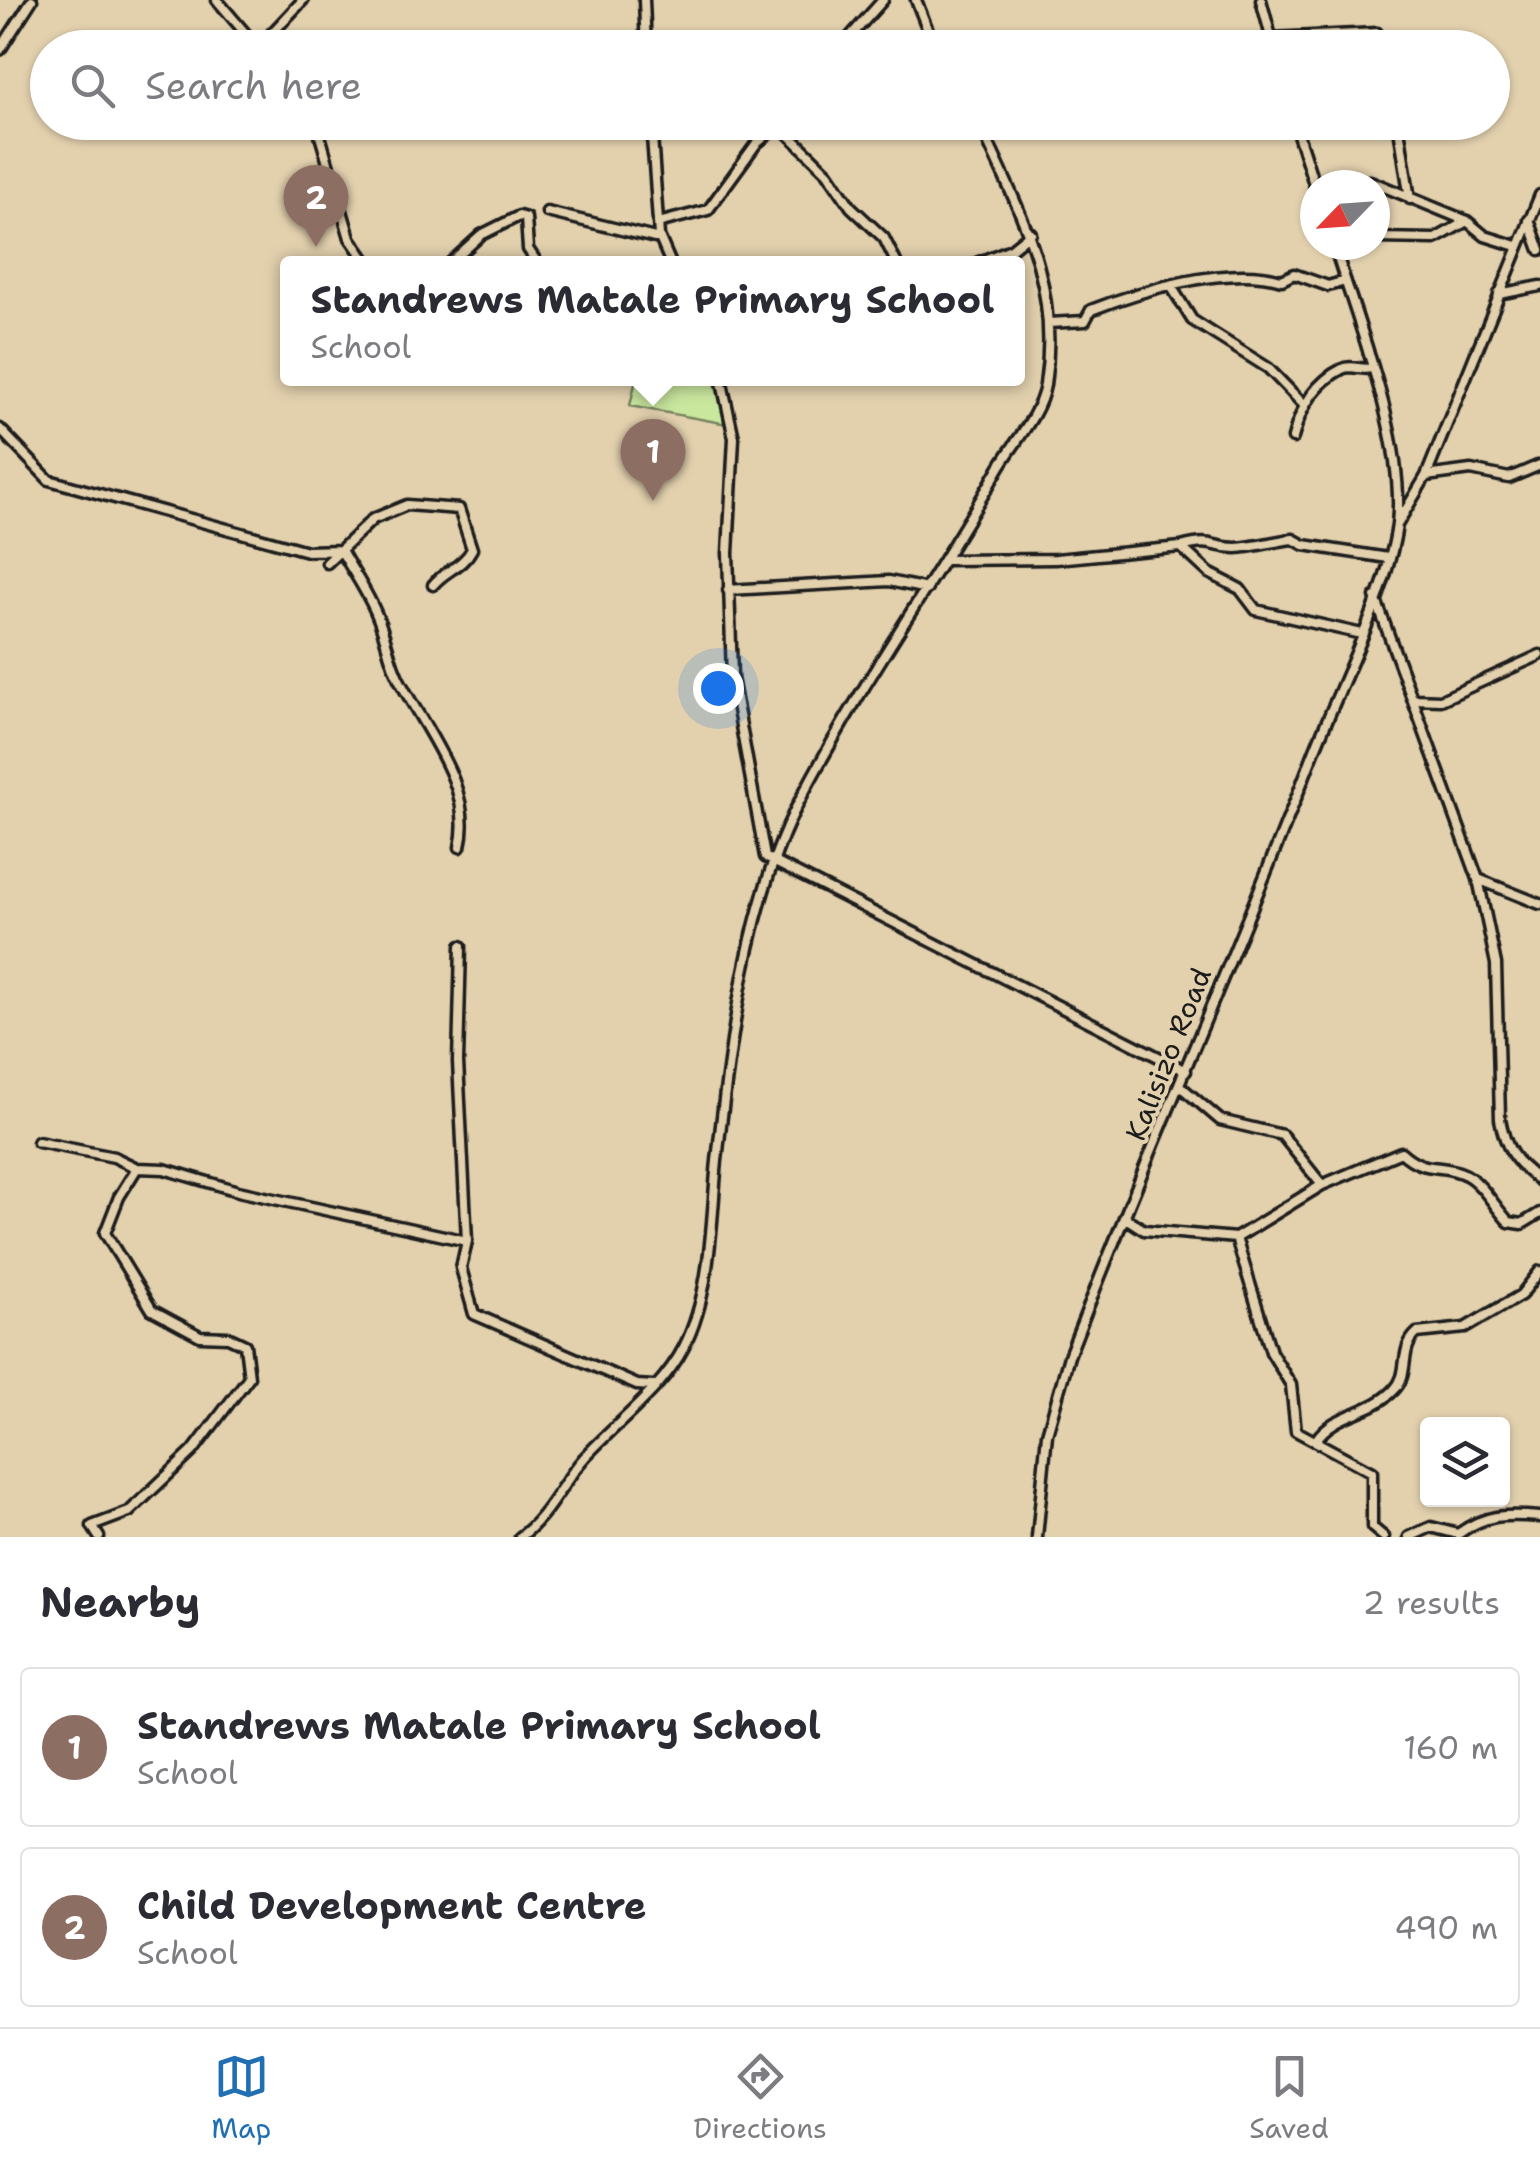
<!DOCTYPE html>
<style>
body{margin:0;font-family:"Shantell Sans",sans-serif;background:#f2f2f3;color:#2b2b33}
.controls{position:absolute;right:30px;bottom:30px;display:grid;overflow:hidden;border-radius:10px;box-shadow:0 2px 8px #0004}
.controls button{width:90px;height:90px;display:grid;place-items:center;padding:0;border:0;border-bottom:2px solid #e1e1e2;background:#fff;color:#2b2b33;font:50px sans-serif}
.compass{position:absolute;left:1300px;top:170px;width:90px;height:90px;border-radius:50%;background:#fff;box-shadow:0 2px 8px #0004;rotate:245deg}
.you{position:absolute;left:718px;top:688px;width:35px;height:35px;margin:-25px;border:8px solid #fff;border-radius:50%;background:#1a73e8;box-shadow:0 0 0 15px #1a73e833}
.badge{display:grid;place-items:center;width:65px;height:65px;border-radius:50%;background:#1f6fb2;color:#fff;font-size:32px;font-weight:700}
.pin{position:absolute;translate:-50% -82px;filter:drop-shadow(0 2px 5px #0008)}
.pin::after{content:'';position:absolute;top:52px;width:35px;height:30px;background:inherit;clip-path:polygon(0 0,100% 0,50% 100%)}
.popup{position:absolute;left:280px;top:256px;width:745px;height:130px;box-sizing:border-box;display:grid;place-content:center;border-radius:10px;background:#fff;filter:drop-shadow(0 2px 8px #0005);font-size:32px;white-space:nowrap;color:#7c7c81}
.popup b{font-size:38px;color:#2b2b33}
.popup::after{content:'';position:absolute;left:50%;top:100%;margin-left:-20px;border:20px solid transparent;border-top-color:#fff}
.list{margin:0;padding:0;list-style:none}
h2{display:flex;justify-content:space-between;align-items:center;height:130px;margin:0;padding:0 40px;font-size:42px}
h2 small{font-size:32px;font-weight:400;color:#7c7c81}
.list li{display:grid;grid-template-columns:65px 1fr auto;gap:30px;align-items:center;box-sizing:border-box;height:160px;margin:0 20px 20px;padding:0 20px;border:2px solid #e1e1e2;border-radius:10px}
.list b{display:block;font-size:38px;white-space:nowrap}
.list p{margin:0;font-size:32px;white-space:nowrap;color:#7c7c81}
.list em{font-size:32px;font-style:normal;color:#7c7c81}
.icon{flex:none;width:55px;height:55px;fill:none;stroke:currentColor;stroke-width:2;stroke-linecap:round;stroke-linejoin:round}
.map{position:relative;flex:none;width:1540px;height:1537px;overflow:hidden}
.search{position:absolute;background:#fff;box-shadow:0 2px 8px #0004;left:30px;right:30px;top:30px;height:110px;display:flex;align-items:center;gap:25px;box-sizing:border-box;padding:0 35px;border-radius:55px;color:#7c7c81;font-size:38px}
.sheet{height:490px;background:#fff}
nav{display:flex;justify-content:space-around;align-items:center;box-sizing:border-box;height:140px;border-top:2px solid #e1e1e2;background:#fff;font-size:28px;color:#7c7c81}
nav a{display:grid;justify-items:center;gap:5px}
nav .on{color:#1f6fb2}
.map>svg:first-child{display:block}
.green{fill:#cae79e;stroke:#73825d;stroke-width:2.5}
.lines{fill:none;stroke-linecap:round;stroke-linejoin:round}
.minor-casing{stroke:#1c1c1c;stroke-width:15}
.minor{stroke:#e3d1ae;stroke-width:8}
.labels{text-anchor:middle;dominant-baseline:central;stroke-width:8;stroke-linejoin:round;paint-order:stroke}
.street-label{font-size:28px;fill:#1c1c1c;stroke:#e3d1ae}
</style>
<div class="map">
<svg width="1540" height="1537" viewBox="0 0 1540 1537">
<rect width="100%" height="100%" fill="#e3d1ae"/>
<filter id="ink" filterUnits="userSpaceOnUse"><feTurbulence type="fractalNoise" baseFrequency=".01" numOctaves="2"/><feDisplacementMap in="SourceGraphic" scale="20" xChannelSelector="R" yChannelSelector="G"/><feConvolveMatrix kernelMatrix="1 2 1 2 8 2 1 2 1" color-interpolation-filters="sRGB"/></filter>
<g filter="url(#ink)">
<path class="green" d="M636 379H717L727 424 630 406Z"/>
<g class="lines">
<defs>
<path id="minor" d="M217 0 258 48
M644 0 646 48
M916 0 935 48
M1261 0 1274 48
M1271 38 1377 33 1384 48
M258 48 303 0
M840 48 883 0
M0 50 32 0
M316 122 350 238 368 264
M651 122 659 236 671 264
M1294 122 1315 187
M1398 122 1410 199
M779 125 828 173 851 207 884 238 897 264
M1348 185 1370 181 1467 221 1485 236 1517 246
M547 212 655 238
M1529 220 1540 250
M658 223 708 210 756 144 780 124
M1375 238 1435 239 1467 221
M449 264 481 235 519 216 526 218 528 249 538 264
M974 264 1011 249 1031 233
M1171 286 1192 320 1268 368 1304 405
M1499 294 1540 286
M1049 323 1085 321 1091 310C1142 290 1228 264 1282 280L1294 274 1328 286 1345 281
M721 378 734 438 728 553 732 677 765 857 1186 1071
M0 429 49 480 307 551 341 550C353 572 369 594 378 618 386 637 389 659 398 677 423 729 475 786 460 847
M1293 438C1300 409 1314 383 1342 369 1351 364 1362 371 1372 368
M1426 476 1471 470 1509 478 1540 465
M1397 525 1426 476 1540 195
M1181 547C1214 538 1211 548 1236 548 1256 547 1274 541 1293 539L1304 545 1388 558
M947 560 1056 559 1181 547 1209 573 1240 589 1256 610 1362 634
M327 563 373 519 407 505 459 509 472 549C463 567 445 570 433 585
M728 590 889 581 927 589
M1375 597 1478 879 1496 964 1500 1119C1505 1148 1515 1163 1540 1181
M1413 699 1441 700 1540 655
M1478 879 1540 904
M461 946 458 1062 467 1241 461 1268 474 1314 637 1385 653 1386
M1180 1086 1220 1120 1282 1135 1322 1185 1236 1238
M38 1142 114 1157 137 1168 119 1197 105 1233 152 1310 200 1336 228 1337 245 1345 249 1377 193 1451 129 1512 92 1526 99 1537
M137 1168 164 1169 238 1191 467 1241
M1322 1185 1401 1152C1426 1175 1441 1162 1466 1175 1484 1185 1495 1208 1509 1222L1522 1224 1540 1213
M1124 1217 1144 1230 1236 1238 1271 1352 1291 1385 1296 1431 1372 1472V1527L1384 1537
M1316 1440C1335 1412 1370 1415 1394 1390 1411 1373 1398 1350 1417 1333L1465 1328 1521 1295 1540 1271
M520 1537C548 1517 561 1484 584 1458 616 1423 662 1390 684 1347 712 1292 711 1220 717 1161 729 1048 747 900 800 800 860 685 935 580 999 468 1014 442 1040 415 1045 385 1061 281 1020 214 979 122
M1037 1537 1047 1434 1069 1356C1147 1153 1236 955 1314 752 1339 688 1389 590 1397 524 1406 442 1358 324 1334 245
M1409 1537 1431 1527 1458 1534C1485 1514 1506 1514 1540 1517"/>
</defs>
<use href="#minor" class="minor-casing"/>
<use href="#minor" class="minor"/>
</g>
</g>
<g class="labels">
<g class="street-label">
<text transform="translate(1168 1054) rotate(-68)">Kalisizo Road</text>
</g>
</g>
</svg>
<div class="controls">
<button><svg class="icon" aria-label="layers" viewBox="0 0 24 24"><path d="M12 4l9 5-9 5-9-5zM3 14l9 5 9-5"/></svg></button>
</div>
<svg class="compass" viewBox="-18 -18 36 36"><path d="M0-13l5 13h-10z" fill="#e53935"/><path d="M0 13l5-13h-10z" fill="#7c7c81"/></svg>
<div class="you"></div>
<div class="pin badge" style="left:653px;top:501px;background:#8d6e63">1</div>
<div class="popup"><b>Standrews Matale Primary School</b>School</div>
<div class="pin badge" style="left:316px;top:247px;background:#8d6e63">2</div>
<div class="search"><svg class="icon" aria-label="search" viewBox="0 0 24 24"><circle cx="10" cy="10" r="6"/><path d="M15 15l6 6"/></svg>Search here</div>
</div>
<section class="sheet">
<h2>Nearby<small>2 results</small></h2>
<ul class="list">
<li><span class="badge" style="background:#8d6e63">1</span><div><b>Standrews Matale Primary School</b><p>School</p></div><em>160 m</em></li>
<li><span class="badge" style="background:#8d6e63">2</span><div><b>Child Development Centre</b><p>School</p></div><em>490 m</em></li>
</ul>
</section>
<nav>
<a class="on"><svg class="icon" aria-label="map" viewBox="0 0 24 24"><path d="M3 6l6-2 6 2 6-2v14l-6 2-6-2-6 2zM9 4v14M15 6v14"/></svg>Map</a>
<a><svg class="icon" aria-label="directions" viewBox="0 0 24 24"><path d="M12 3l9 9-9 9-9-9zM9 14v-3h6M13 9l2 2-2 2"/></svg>Directions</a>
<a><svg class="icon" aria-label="saved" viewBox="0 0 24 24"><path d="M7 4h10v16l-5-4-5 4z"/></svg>Saved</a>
</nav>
